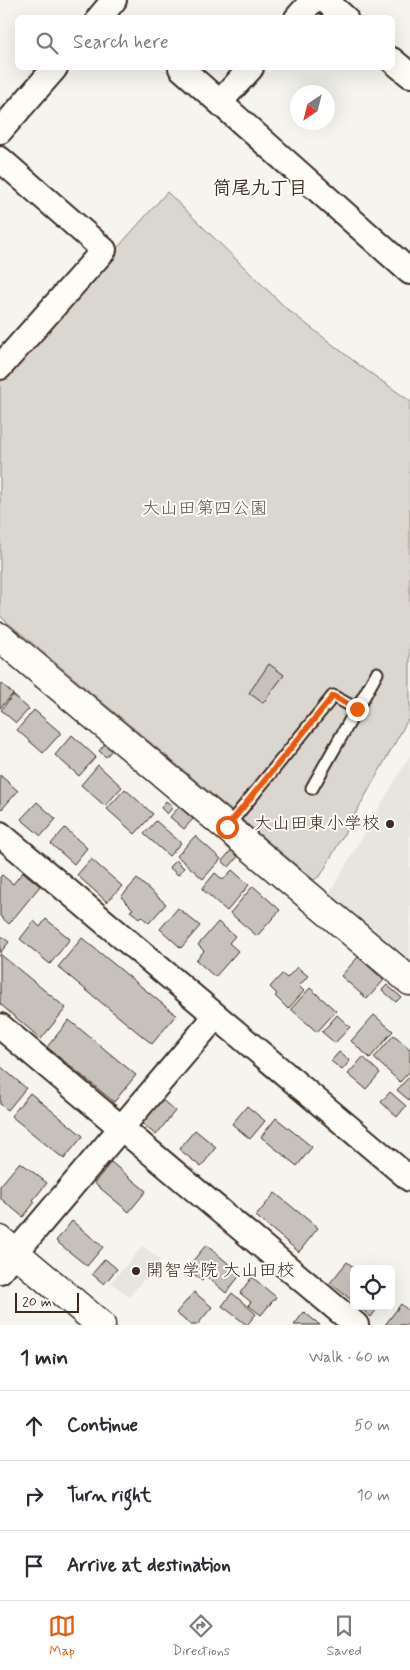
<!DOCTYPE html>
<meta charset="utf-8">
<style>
body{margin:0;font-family:Mynerve,"Klee One",sans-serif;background:#f7f7f7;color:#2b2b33}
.controls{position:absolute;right:15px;bottom:15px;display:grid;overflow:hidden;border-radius:8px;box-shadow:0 5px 20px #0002}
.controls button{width:45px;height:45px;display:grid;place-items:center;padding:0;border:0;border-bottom:1px solid #e1e1e2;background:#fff;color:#2b2b33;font:25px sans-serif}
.compass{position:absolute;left:290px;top:85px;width:45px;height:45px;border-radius:50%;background:#fff;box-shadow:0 5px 20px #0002;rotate:215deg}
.scale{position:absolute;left:15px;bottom:12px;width:64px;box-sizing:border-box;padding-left:5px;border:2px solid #3b2a1e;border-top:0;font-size:14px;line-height:18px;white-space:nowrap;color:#3b2a1e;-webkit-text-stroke:4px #fdfcf7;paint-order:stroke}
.stop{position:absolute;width:15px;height:15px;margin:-11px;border:4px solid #ea580c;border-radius:50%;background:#fff}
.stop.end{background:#ea580c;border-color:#fff;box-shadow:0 1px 5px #0008}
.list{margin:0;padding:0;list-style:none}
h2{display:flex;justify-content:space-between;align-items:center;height:65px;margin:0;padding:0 20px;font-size:21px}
h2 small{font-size:16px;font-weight:400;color:#7c7c81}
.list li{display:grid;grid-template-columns:32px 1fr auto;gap:15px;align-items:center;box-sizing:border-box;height:70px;padding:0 20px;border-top:1px solid #e1e1e2}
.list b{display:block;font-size:19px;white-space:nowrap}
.list em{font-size:16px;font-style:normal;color:#7c7c81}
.icon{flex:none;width:28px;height:28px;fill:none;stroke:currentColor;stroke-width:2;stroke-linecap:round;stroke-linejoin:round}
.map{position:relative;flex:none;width:410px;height:1325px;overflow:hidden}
.search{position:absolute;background:#fff;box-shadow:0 5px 20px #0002;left:15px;right:15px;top:15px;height:55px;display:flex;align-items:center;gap:12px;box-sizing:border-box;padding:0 18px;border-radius:8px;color:#7c7c81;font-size:19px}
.sheet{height:275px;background:#fff}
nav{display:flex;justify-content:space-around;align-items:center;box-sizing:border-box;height:70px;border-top:1px solid #e1e1e2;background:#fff;font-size:14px;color:#7c7c81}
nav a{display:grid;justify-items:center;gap:2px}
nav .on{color:#ea580c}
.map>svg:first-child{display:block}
.built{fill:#e7e5df}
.green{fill:#dad6d0;stroke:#8a8077}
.building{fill:#c7c1bb;stroke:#3b2a1e}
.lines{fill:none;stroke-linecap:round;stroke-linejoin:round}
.lane-casing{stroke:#3b2a1e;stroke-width:15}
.street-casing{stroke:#3b2a1e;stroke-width:28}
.secondary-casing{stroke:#3b2a1e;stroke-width:31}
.lane{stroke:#fdfcf7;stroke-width:11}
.street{stroke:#fdfcf7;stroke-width:24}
.secondary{stroke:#fdfcf7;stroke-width:28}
.route{stroke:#ea580c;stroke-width:6}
.poi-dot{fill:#3b2a1e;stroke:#fdfcf7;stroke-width:2}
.labels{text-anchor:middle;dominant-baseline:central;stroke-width:4;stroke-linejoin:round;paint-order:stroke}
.park-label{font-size:18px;fill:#63554a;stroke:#fdfcf7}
.poi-label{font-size:18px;fill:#3b2a1e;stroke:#fdfcf7;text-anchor:end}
.neighbourhood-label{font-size:19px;font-weight:bold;fill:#3b2a1e;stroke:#fdfcf7}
</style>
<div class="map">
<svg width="410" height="1325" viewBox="0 0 410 1325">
<rect width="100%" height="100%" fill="#f5f4ee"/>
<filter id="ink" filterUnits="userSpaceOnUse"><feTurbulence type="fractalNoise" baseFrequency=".02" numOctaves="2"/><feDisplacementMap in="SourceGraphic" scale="10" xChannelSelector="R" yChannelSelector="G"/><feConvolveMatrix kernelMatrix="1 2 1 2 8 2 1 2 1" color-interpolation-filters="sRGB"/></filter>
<g filter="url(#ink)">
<path class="built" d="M410 755V960L329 894Z
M143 1246 160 1260 129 1297 111 1282Z"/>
<path class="green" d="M167 192 287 309 359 365 410 401V716L321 875 314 880 0 616V380Z"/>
<path class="building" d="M269 664 284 675 263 703 249 693Z
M1 683 13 694 0 708V685Z
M13 695 29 709 16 723 1 710Z
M34 710 61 733 43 753 17 730Z
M72 735 96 757 79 776 55 755Z
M108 740 115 746 106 757 99 751Z
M98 765 122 787 105 806 81 785Z
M0 775 18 791 2 809 0 807Z
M125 789 153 814 135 834 107 809Z
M166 801 173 807 167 814 161 808Z
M37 802 56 819 41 836 21 819Z
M179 807 193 819 184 829 170 817Z
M156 821 181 843 169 856 144 834Z
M65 828 87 848 74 864 51 844Z
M195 836 221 859 203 879 177 856Z
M234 847 241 853 229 867 222 861Z
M91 859 122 886 107 902 77 875Z
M176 860 184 868 178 875 169 867Z
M232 870 249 885 227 911 202 889 215 873 223 880Z
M23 872 40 886 9 924 0 916V877L2 875 13 884Z
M137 879 166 904 149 923 141 916 139 918 130 911 133 909 121 897Z
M253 886 280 910 257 936 230 913Z
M178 908 200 926 181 948 160 929Z
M46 919 70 939 50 964 20 939 34 921 40 927Z
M218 922 235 936 229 943 238 951 215 977 196 960 204 951 198 945Z
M0 935 9 942 0 953Z
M82 938 176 1015 152 1044 58 967Z
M0 954 66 1008 41 1039 0 1004Z
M358 957 384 980 367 999 341 976Z
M297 967 308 976 299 986 304 991 288 1009 275 996 277 994 270 987 282 974 287 978Z
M387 985 401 997 396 1002 382 990Z
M310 988 336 1011 317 1032 291 1009Z
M337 1015 350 1027 335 1043 322 1032Z
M374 1015 393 1031 370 1058 351 1041Z
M69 1020 136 1075 114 1102 47 1047Z
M394 1035 410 1049V1071L400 1082 374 1058Z
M339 1052 350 1061 342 1070 331 1061Z
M363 1057 380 1073 366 1089 348 1074Z
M0 1066 26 1088 8 1110 0 1104Z
M410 1076V1101L397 1090Z
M390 1092 406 1106 397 1117 381 1102Z
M30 1093 83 1136 64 1159 11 1116Z
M159 1097 175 1111 156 1135 139 1121Z
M247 1106 265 1121 250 1139 232 1124Z
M276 1118 312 1147 297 1166 261 1137Z
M195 1130 216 1147 201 1167 179 1149Z
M20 1162 47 1183 33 1200 35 1202 23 1217 0 1198V1186Z
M111 1162 146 1191 129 1212 94 1183Z
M275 1193 318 1228 299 1252 256 1216Z
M72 1221 103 1247 87 1266 56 1241Z
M206 1245 241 1274 226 1293 206 1276 202 1281 187 1268Z
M105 1259 117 1269 104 1284 92 1274Z
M347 1262 356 1269H354V1302L330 1283Z
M252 1277 276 1297 261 1315 248 1305 251 1302 240 1293Z
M194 1292 212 1307 197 1325H191L176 1313Z
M232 1293 256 1314 247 1325 222 1306Z
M401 1304 410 1312V1325H385Z
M358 1306H379L371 1317Z
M304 1312 320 1325H294Z"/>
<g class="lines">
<defs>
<path id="lane" d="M227 827 333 696 357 709 377 673 312 788"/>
<path id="street" d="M325 0 345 18
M99 18 114 0
M297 18 313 0
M392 60 410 75
M181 68 410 272
M220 102 251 68
M0 131 55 68
M0 159 104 250 0 367
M0 834 410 1179
M0 1026 356 1325
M0 1271 216 1016"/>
<path id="secondary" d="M0 637 410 981
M0 1240 101 1325"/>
</defs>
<use href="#lane" class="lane-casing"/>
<use href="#street" class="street-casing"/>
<use href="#secondary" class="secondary-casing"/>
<use href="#lane" class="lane"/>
<use href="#street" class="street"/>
<use href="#secondary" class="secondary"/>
</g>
</g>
<g class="lines" filter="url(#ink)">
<path class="route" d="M227 827 333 696 357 709"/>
</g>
<g class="poi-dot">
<circle cx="390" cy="824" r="5"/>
<circle cx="136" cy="1271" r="5"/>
</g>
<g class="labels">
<g class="park-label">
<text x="205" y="509">大山田第四公園</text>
</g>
<g class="poi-label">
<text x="380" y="824">大山田東小学校</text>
<text x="146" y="1271" text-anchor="start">開智学院 大山田校</text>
</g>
<g class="neighbourhood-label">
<text x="260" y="188">筒尾九丁目</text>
</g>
</g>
</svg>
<div class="controls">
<button><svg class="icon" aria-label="locate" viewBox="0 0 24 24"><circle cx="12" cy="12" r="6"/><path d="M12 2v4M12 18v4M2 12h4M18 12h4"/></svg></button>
</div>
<svg class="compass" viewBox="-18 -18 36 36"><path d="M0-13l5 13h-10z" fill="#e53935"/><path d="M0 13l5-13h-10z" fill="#7c7c81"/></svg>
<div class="scale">20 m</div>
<div class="stop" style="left:227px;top:827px"></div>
<div class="stop end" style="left:357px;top:709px"></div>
<div class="search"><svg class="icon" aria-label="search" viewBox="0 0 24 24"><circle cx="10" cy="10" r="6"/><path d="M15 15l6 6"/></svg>Search here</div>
</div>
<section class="sheet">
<h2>1 min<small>Walk · 60 m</small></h2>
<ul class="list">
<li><svg class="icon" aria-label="ahead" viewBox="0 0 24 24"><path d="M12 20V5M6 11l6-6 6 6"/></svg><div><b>Continue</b></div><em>50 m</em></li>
<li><svg class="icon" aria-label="right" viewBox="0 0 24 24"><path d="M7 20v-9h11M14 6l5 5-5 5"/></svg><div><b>Turn right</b></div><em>10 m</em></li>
<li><svg class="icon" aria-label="arrive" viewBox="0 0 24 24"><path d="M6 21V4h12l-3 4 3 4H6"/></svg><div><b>Arrive at destination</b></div></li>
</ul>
</section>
<nav>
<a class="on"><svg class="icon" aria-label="map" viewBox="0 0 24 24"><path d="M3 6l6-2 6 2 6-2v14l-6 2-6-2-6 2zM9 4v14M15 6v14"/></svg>Map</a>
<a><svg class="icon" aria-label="directions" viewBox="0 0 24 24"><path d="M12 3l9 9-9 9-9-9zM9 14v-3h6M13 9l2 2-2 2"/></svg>Directions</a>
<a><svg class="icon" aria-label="saved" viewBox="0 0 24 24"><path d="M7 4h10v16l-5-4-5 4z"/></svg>Saved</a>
</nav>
